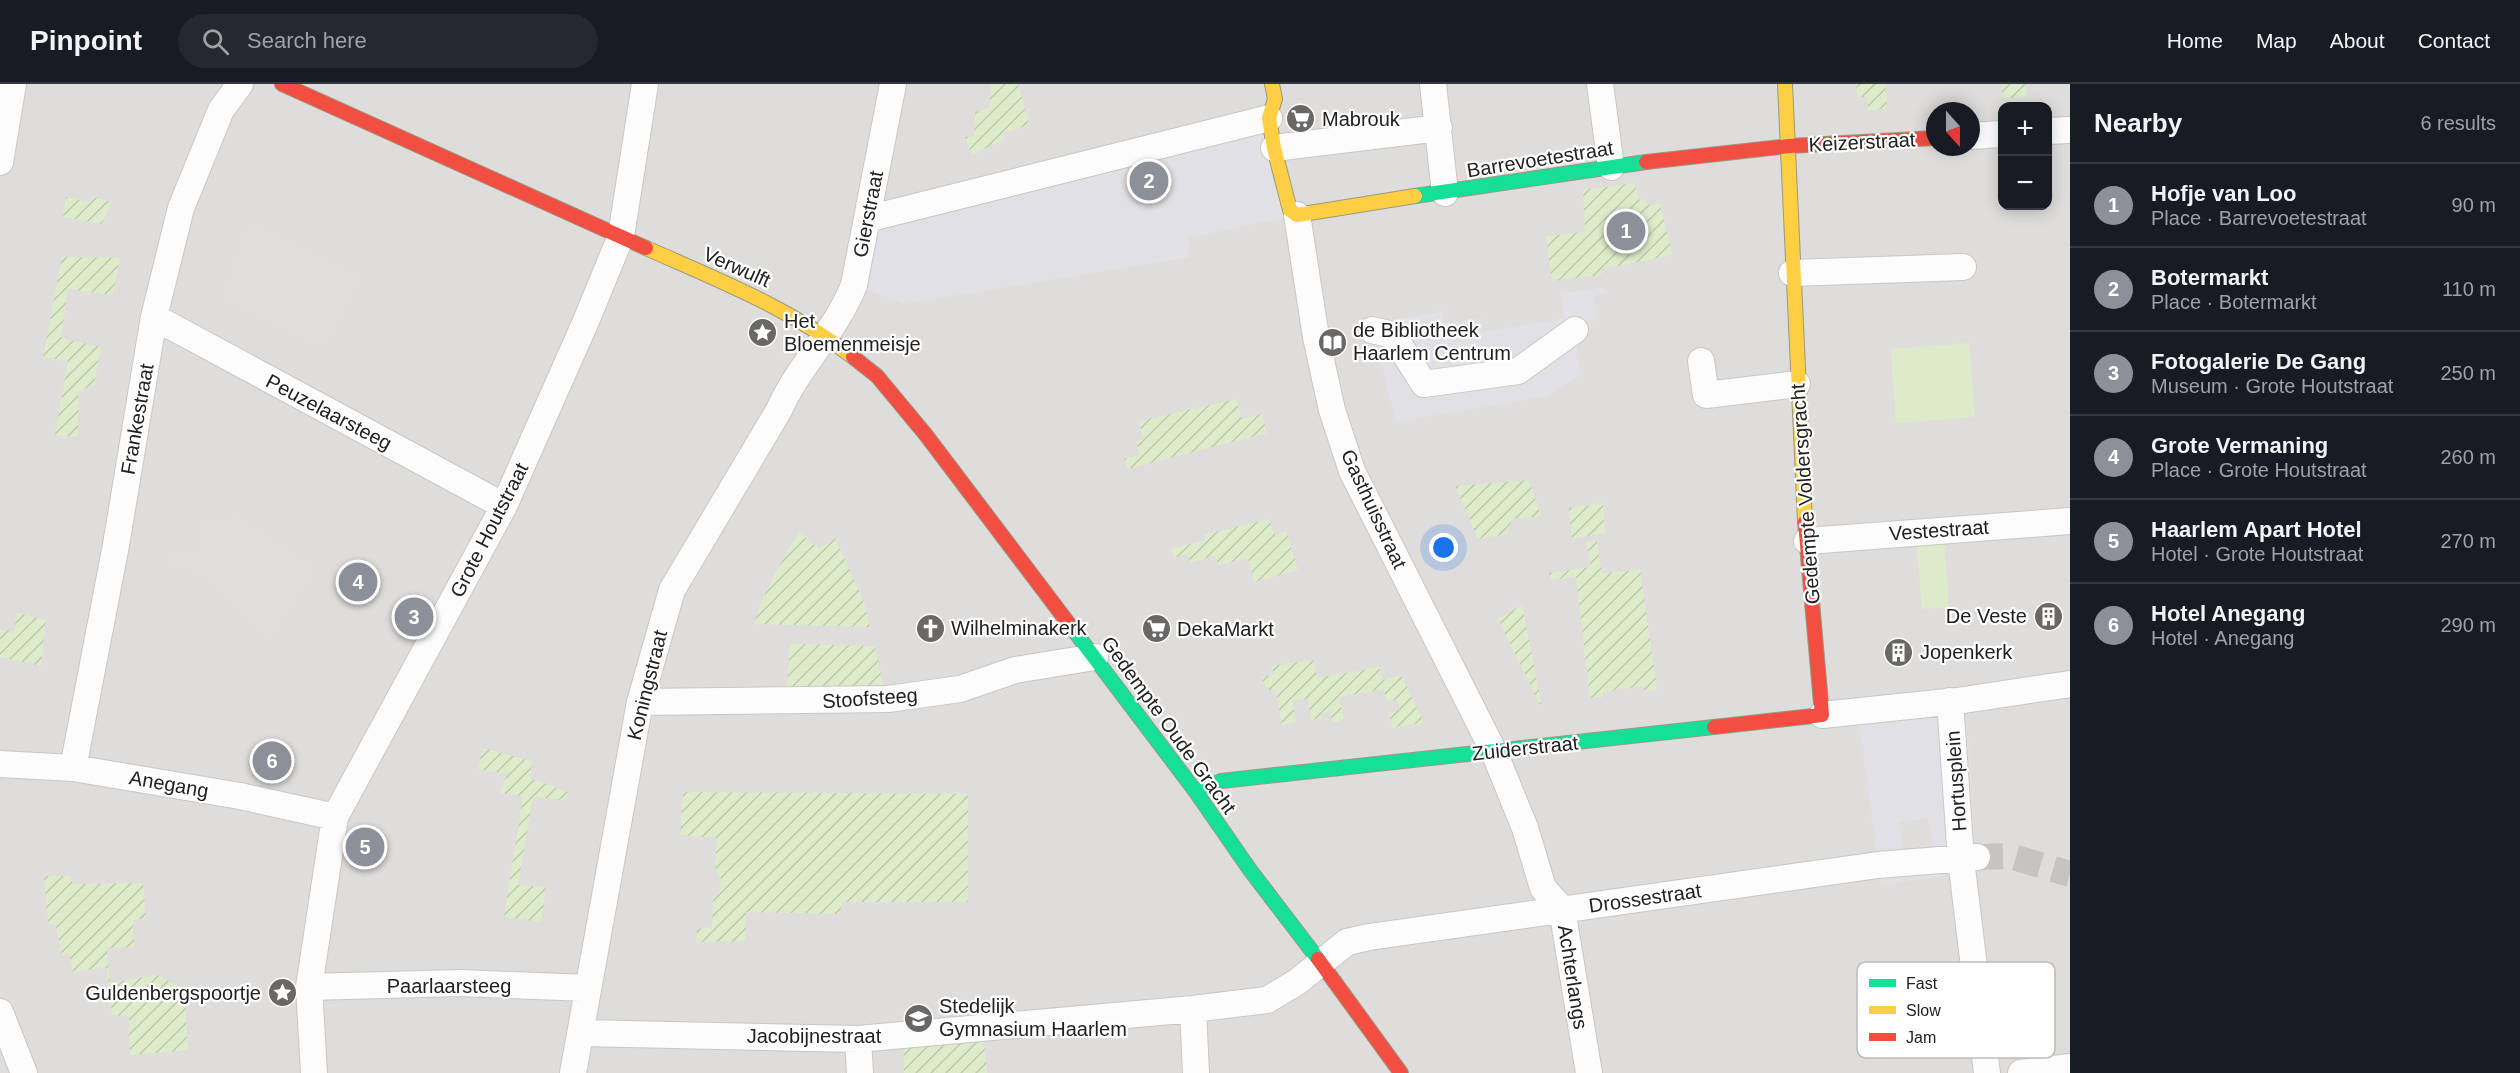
<!DOCTYPE html>
<meta charset="utf-8">
<style>
body{margin:0;font-family:Helvetica,sans-serif;background:#242831;color:#f1f3f6}
.controls{position:absolute;right:18px;top:18px;display:grid;overflow:hidden;border-radius:12px;box-shadow:0 3px 15px #0003}
.controls button{width:54px;height:54px;display:grid;place-items:center;padding:0;border:0;border-bottom:2px solid #363941;background:#171b24;color:#f1f3f6;font:30px sans-serif}
.compass{position:absolute;left:1926px;top:18px;width:54px;height:54px;border-radius:50%;background:#171b24;box-shadow:0 3px 15px #0003;rotate:159deg}
.you{position:absolute;left:1444px;top:464px;width:21px;height:21px;margin:-15px;border:4px solid #fff;border-radius:50%;background:#1a73e8;box-shadow:0 0 0 9px #1a73e833}
.badge{display:grid;place-items:center;width:39px;height:39px;border-radius:50%;background:#8c9099;color:#fff;font-size:20px;font-weight:700}
.pin{position:absolute;translate:-50% -50%;border:3px solid #fff;box-shadow:0 2px 6px #0006}
.list{margin:0;padding:0;list-style:none}
h2{display:flex;justify-content:space-between;align-items:center;height:78px;margin:0;padding:0 24px;font-size:26px}
h2 small{font-size:20px;font-weight:400;color:#9ea1a6}
.list li{display:grid;grid-template-columns:39px 1fr auto;gap:18px;align-items:center;box-sizing:border-box;height:84px;padding:0 24px;border-top:2px solid #363941}
.list b{display:block;font-size:22px;white-space:nowrap}
.list p{margin:0;font-size:20px;white-space:nowrap;color:#9ea1a6}
.list em{font-size:20px;font-style:normal;color:#9ea1a6}
.icon{flex:none;width:33px;height:33px;fill:none;stroke:currentColor;stroke-width:2;stroke-linecap:round;stroke-linejoin:round}
.map{position:relative;flex:none;width:2070px;height:989px;overflow:hidden}
header{display:flex;align-items:center;gap:36px;box-sizing:border-box;height:84px;padding:0 30px;background:#171b24;border-bottom:2px solid #363941}
header strong{font-size:28px}
nav{display:flex;gap:33px;margin-inline-start:auto;font-size:21px}
.search{width:420px;height:54px;background:#242831;display:flex;align-items:center;gap:15px;box-sizing:border-box;padding:0 21px;border-radius:33px;color:#9ea1a6;font-size:22px}
main{display:flex}
aside{flex:1;background:#171b24}
.map>svg:first-child{display:block}
.residential{fill:#dedddb;fill-rule:evenodd}
.grass{fill:#ddebca}
.garden{fill:url(#garden-furrows)}
.parking{fill:#dfdedd}
.plaza{fill:#e1e0e4;fill-rule:evenodd}
.lines{fill:none;stroke-linecap:round;stroke-linejoin:round}
.street-tunnel{stroke:#c6c4c2;stroke-width:26;stroke-dasharray:26 13;stroke-linecap:butt}
.street-casing{stroke:#c8c7c6;stroke-width:28}
.fast-casing{stroke:#999982;stroke-width:16}
.slow-casing{stroke:#999982;stroke-width:16}
.jam-casing{stroke:#999982;stroke-width:16}
.street{stroke:#fdfcfc;stroke-width:26}
.fast{stroke:#16e098;stroke-width:14}
.slow{stroke:#ffcf43;stroke-width:14}
.jam{stroke:#f24e42;stroke-width:14}
.labels{text-anchor:middle;dominant-baseline:central;stroke-width:4.5;stroke-linejoin:round;paint-order:stroke}
.poi-label{font-size:20px;fill:#212121;stroke:#fff;text-anchor:start}
.street-label{font-size:20px;fill:#212121;stroke:#fff}
.key{fill:#fff;stroke:#bcbcbc;stroke-width:1.5}
.key-label{font-size:16px;fill:#212121}
</style>
<header>
<strong>Pinpoint</strong>
<div class="search"><svg class="icon" aria-label="search" viewBox="0 0 24 24"><circle cx="10" cy="10" r="6"/><path d="M15 15l6 6"/></svg>Search here</div>
<nav><a>Home</a><a>Map</a><a>About</a><a>Contact</a></nav>
</header>
<main>
<div class="map">
<svg width="2070" height="989" viewBox="0 0 2070 989">
<defs>
<pattern id="garden-furrows" width="10" height="10" patternUnits="userSpaceOnUse" patternTransform="scale(1.5)"><rect width="10" height="10" fill="#ddebca"/><path d="M-1 1l2-2M0 10L10 0M9 11l2-2" fill="none" stroke="#bdc9ad"/></pattern>
</defs>
<rect width="100%" height="100%" fill="#efedea"/>
<path class="residential" d="M0 0H2070V989H0ZM2002 22H2048V122H2002ZM1935 27H1971V63H1935Z"/>
<path class="grass" d="M1969 259 1975 333 1896 339 1891 265Z
M1944 455 1949 523 1922 525 1916 457Z"/>
<path class="garden" d="M991 0H1018L1029 41 1003 49 1004 55 972 71 965 53 974 52 975 28 989 24Z
M1856 0H1885L1887 24 1868 27 1867 13H1858Z
M2001 0H2026L2027 13 2003 14Z
M1635 99 1639 116 1645 115 1646 121 1660 120 1672 169 1668 172 1601 185V191L1552 197 1546 152 1585 148 1583 106Z
M92 112 112 119 101 140 63 133 66 113 91 119Z
M62 173 120 174 113 211 68 205 61 254 101 263 94 301 78 307V353L55 351 68 277 43 273Z
M1236 315 1242 335 1262 330 1267 349 1127 385 1124 375 1139 371 1136 357 1143 355 1139 337Z
M1529 396 1541 432 1512 435 1508 450 1478 455 1455 402Z
M1603 419 1605 449 1572 455 1569 424Z
M1269 435 1275 451 1286 447 1298 486 1254 498 1248 474 1219 481 1215 471 1191 479 1187 470 1174 474 1171 465 1205 456 1203 451Z
M799 448 819 465 835 454 864 518 870 543 754 540C764 506 781 478 799 448Z
M1597 457 1602 490 1640 485 1657 606 1644 607 1642 602 1603 608V613L1590 614 1576 493 1550 496 1549 489 1591 483 1587 458Z
M1522 521 1543 627 1498 535Z
M17 529 46 536 41 582 0 573V546L14 547Z
M790 560 875 562 884 605 786 612Z
M1313 576 1317 594 1379 583 1383 596 1401 591 1424 639 1393 643 1389 629 1400 625 1398 616 1387 617 1384 605 1339 613 1344 636 1332 639 1330 627 1321 629 1322 634 1311 636 1308 615 1292 616 1296 638 1282 641 1276 606H1268L1261 593 1275 590 1270 582Z
M483 664 532 677 530 694 568 708 565 716 533 713 518 801 546 803 541 838 504 833 523 712 500 709 507 690 478 685Z
M683 708 968 710V818H842L840 830 746 828V857L696 858 697 845 712 843 713 813 720 808 721 794 715 787 717 754 680 751Z
M44 792H70L73 800 143 799 146 834 133 836 134 863 107 864 110 899 158 891 184 906 188 966 130 971 129 932 112 931 106 883 73 888 69 870 62 871 56 841 48 838Z
M984 957 987 989H904V961Z"/>
<path class="parking" d="M251 141 356 196 321 262 227 212Z
M234 434 269 456 255 479 264 484 279 463 311 485 268 553 203 487 171 480 175 468 198 473 205 441 227 445Z"/>
<path class="plaza" d="M1269 34 1297 131 1188 154 1190 173 904 220 854 201 867 135Z
M1604 204 1606 210 1594 211 1597 236 1574 239 1580 292 1545 313 1396 338 1370 240 1442 227 1444 239 1481 234 1484 248 1565 234 1560 209Z
M1957 617 1960 640H1967L1977 787 1881 801 1857 628ZM1928 734 1932 763 1903 767 1899 738Z"/>
<g class="lines">
<path class="street-tunnel" d="M1977 773 2010 772 2070 790"/>
<defs>
<path id="street" d="M1433 0 1445 109
M1600 0 1611 83
M2048 47 2070 46
M1971 52 2002 50
M1274 64 1439 44
M0 78 13 0
M1297 131 1316 253 1332 326 1352 387 1494 668 1525 744 1543 804 1562 825 1589 989
M867 135 1269 34
M1792 189 1963 183
M154 233 504 422
M1372 246 1393 251 1424 300 1518 287 1575 246
M1701 277 1706 311 1797 300
M1807 457 2070 437
M1950 617 1961 776 1987 989
M640 618 888 615 960 605 1015 586 1095 573
M1822 631 1957 617 2070 600
M0 680 73 684 240 712 335 733
M73 684 116 461 154 233 181 124 221 26 240 0
M309 903 460 899 588 904
M1193 925 1196 989
M0 928 24 989
M581 949 858 955 1193 925 1267 916 1297 898 1347 858 1369 853 1878 781 1977 773
M858 955 860 989
M314 989 309 903 335 733 504 422 586 237 621 152 645 0
M573 989 640 618 672 506 779 326C799 281 836 247 854 201L893 0
M2021 989 2070 983"/>
<path id="fast" d="M1415 112 1646 78
M1072 544 1196 708 1250 786 1318 875
M1196 708 1221 697 1714 643"/>
<path id="slow" d="M1272 0 1275 15 1269 34 1274 64 1290 126 1297 131 1415 112
M1785 0 1805 438
M646 164C718 196 790 224 853 273"/>
<path id="jam" d="M282 0 646 164
M1646 78 1789 62 1935 54
M853 273 877 292 926 351 1072 544
M1714 643 1822 631 1805 438
M1318 875 1401 989"/>
</defs>
<use href="#street" class="street-casing"/>
<use href="#fast" class="fast-casing"/>
<use href="#slow" class="slow-casing"/>
<use href="#jam" class="jam-casing"/>
<use href="#street" class="street"/>
<use href="#fast" class="fast"/>
<use href="#slow" class="slow"/>
<use href="#jam" class="jam"/>
</g>
<defs>
<symbol id="supermarket-disc" viewBox="-11 -11 22 22"><circle r="9.5" fill="#696867" stroke="#fff"/><path d="M-6-5.5h2.5l.6 2H6L4.5 2H-2.5L-4.4-4H-6ZM-1.5 3.2a1.3 1.3 0 1 0 .1 0ZM3 3.2a1.3 1.3 0 1 0 .1 0Z" fill="#fff"/></symbol>
<symbol id="sight-disc" viewBox="-11 -11 22 22"><circle r="9.5" fill="#696867" stroke="#fff"/><path d="M0-6L1.8-2.2L6-1.7L2.9 1.2L3.7 5.4L0 3.3L-3.7 5.4L-2.9 1.2L-6-1.7L-1.8-2.2Z" fill="#fff"/></symbol>
<symbol id="library-disc" viewBox="-11 -11 22 22"><circle r="9.5" fill="#696867" stroke="#fff"/><path d="M-6-4Q-3-5.5-.7-3.5V5Q-3 3-6 4ZM6-4Q3-5.5 .7-3.5V5Q3 3 6 4Z" fill="#fff"/></symbol>
<symbol id="building-disc" viewBox="-11 -11 22 22"><circle r="9.5" fill="#696867" stroke="#fff"/><path d="M-4-6H4V6H1V3H-1V6H-4ZM-2.5-4.3h1.7v1.8h-1.7ZM.8-4.3h1.7v1.8H.8ZM-2.5-1h1.7V.8h-1.7ZM.8-1h1.7V.8H.8Z" fill="#fff"/></symbol>
<symbol id="church-disc" viewBox="-11 -11 22 22"><circle r="9.5" fill="#696867" stroke="#fff"/><path d="M-1.2-6h2.4v3.5h3.3v2.4h-3.3V6h-2.4V-.1h-3.3v-2.4h3.3Z" fill="#fff"/></symbol>
<symbol id="university-disc" viewBox="-11 -11 22 22"><circle r="9.5" fill="#696867" stroke="#fff"/><path d="M0-5L7-2L0 1L-7-2ZM-4 1L0 2.5L4 1V4Q0 6-4 4Z" fill="#fff"/></symbol>
</defs>
<g fill-rule="evenodd">
<use href="#supermarket-disc" x="1284" y="18" width="33" height="33"/>
<use href="#sight-disc" x="746" y="232" width="33" height="33"/>
<use href="#library-disc" x="1316" y="242" width="33" height="33"/>
<use href="#building-disc" x="2032" y="516" width="33" height="33"/>
<use href="#church-disc" x="914" y="528" width="33" height="33"/>
<use href="#supermarket-disc" x="1140" y="528" width="33" height="33"/>
<use href="#building-disc" x="1882" y="552" width="33" height="33"/>
<use href="#sight-disc" x="266" y="892" width="33" height="33"/>
<use href="#university-disc" x="902" y="918" width="33" height="33"/>
</g>
<g class="labels">
<g class="poi-label">
<text x="1322" y="35">Mabrouk</text>
<text x="784" y="237">Het<tspan x="784" dy="23">Bloemenmeisje</tspan></text>
<text x="1353" y="246">de Bibliotheek<tspan x="1353" dy="23">Haarlem Centrum</tspan></text>
<text x="2027" y="532" text-anchor="end">De Veste</text>
<text x="951" y="544">Wilhelminakerk</text>
<text x="1177" y="545">DekaMarkt</text>
<text x="1920" y="568">Jopenkerk</text>
<text x="261" y="909" text-anchor="end">Guldenbergspoortje</text>
<text x="939" y="922">Stedelijk<tspan x="939" dy="23">Gymnasium Haarlem</tspan></text>
</g>
<g class="street-label">
<text transform="translate(1862 58) rotate(-3)">Keizerstraat</text>
<text transform="translate(1540 75) rotate(-9)">Barrevoetestraat</text>
<text transform="translate(868 130) rotate(-79)">Gierstraat</text>
<text transform="translate(737 183) rotate(24)">Verwulft</text>
<text transform="translate(329 328) rotate(28)">Peuzelaarsteeg</text>
<text transform="translate(137 335) rotate(-80)">Frankestraat</text>
<text transform="translate(1805 410) rotate(-94)">Gedempte Voldersgracht</text>
<text transform="translate(1374 425) rotate(65)">Gasthuisstraat</text>
<text transform="translate(489 446) rotate(-63)">Grote Houtstraat</text>
<text transform="translate(1939 446) rotate(-4)">Vestestraat</text>
<text transform="translate(647 601) rotate(-76)">Koningstraat</text>
<text transform="translate(870 614) rotate(-4)">Stoofsteeg</text>
<text transform="translate(1169 641) rotate(54)">Gedempte Oude Gracht</text>
<text transform="translate(1525 664) rotate(-6)">Zuiderstraat</text>
<text transform="translate(1956 697) rotate(-94)">Hortusplein</text>
<text transform="translate(169 700) rotate(10)">Anegang</text>
<text transform="translate(1645 814) rotate(-8)">Drossestraat</text>
<text transform="translate(1573 893) rotate(81)">Achterlangs</text>
<text x="449" y="902">Paarlaarsteeg</text>
<text x="814" y="952">Jacobijnestraat</text>
</g>
</g>
<rect x="1857" y="878" width="198" height="96" rx="9" class="key"/>
<rect x="1869" y="895" width="27" height="8" fill="#16e098"/>
<rect x="1869" y="922" width="27" height="8" fill="#ffcf43"/>
<rect x="1869" y="949" width="27" height="8" fill="#f24e42"/>
<g class="key-label">
<text x="1906" y="905">Fast</text>
<text x="1906" y="932">Slow</text>
<text x="1906" y="959">Jam</text>
</g>
</svg>
<div class="controls">
<button>+</button>
<button>−</button>
</div>
<svg class="compass" viewBox="-18 -18 36 36"><path d="M0-13l5 13h-10z" fill="#e53935"/><path d="M0 13l5-13h-10z" fill="#9ea1a6"/></svg>
<div class="you"></div>
<div class="pin badge" style="left:1626px;top:147px">1</div>
<div class="pin badge" style="left:1149px;top:97px">2</div>
<div class="pin badge" style="left:414px;top:533px">3</div>
<div class="pin badge" style="left:358px;top:498px">4</div>
<div class="pin badge" style="left:365px;top:763px">5</div>
<div class="pin badge" style="left:272px;top:677px">6</div>
</div>
<aside>
<h2>Nearby<small>6 results</small></h2>
<ul class="list">
<li><span class="badge">1</span><div><b>Hofje van Loo</b><p>Place · Barrevoetestraat</p></div><em>90 m</em></li>
<li><span class="badge">2</span><div><b>Botermarkt</b><p>Place · Botermarkt</p></div><em>110 m</em></li>
<li><span class="badge">3</span><div><b>Fotogalerie De Gang</b><p>Museum · Grote Houtstraat</p></div><em>250 m</em></li>
<li><span class="badge">4</span><div><b>Grote Vermaning</b><p>Place · Grote Houtstraat</p></div><em>260 m</em></li>
<li><span class="badge">5</span><div><b>Haarlem Apart Hotel</b><p>Hotel · Grote Houtstraat</p></div><em>270 m</em></li>
<li><span class="badge">6</span><div><b>Hotel Anegang</b><p>Hotel · Anegang</p></div><em>290 m</em></li>
</ul>
</aside>
</main>
